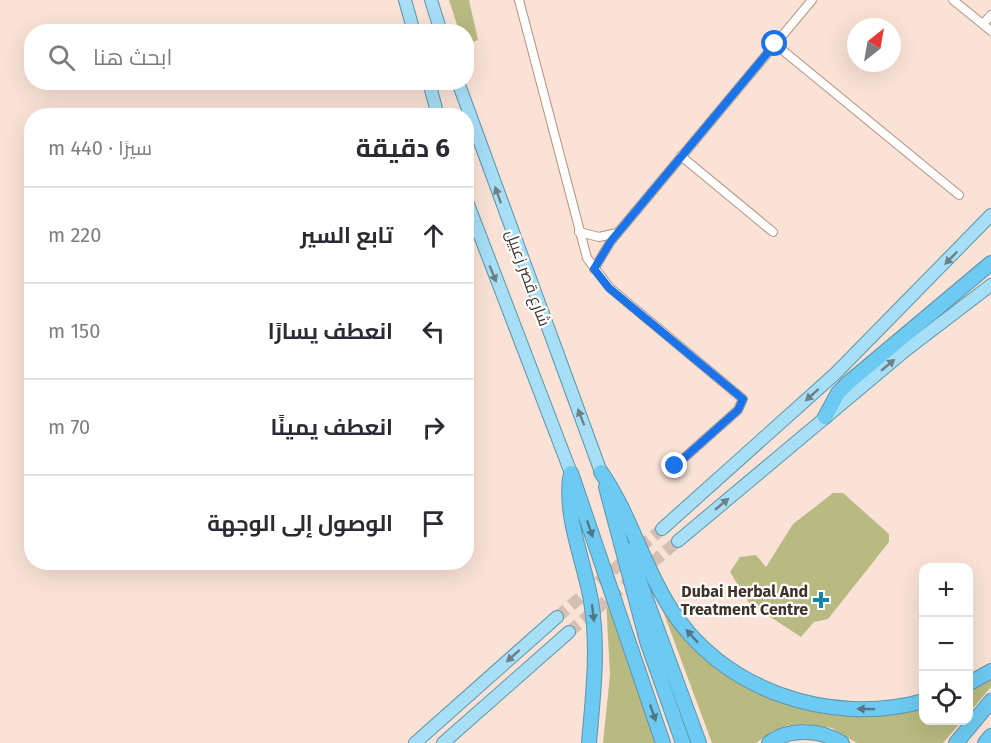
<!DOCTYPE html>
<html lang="ar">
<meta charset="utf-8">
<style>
body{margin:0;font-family:"Fira Sans",Cairo,sans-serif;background:#f7f7f7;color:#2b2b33;direction:rtl}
.controls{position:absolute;right:18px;bottom:18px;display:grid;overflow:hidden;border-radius:12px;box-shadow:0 6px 24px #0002}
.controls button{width:54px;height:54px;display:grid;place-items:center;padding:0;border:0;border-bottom:2px solid #e1e1e2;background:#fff;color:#2b2b33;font:30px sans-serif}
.compass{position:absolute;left:847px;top:18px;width:54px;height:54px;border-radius:50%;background:#fff;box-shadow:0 6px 24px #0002;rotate:31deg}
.stop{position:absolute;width:18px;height:18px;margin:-14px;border:4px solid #1a73e8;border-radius:50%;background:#fff}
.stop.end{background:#1a73e8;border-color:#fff;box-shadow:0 2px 6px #0008}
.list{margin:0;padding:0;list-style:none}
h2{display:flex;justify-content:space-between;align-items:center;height:78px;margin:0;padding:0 24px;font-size:26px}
h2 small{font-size:20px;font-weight:400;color:#7c7c81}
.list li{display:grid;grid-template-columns:39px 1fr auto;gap:18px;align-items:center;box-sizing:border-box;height:96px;padding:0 24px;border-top:2px solid #e1e1e2}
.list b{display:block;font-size:22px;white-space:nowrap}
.list em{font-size:20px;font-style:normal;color:#7c7c81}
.icon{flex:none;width:33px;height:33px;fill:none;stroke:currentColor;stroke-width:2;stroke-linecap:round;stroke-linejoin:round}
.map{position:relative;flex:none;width:991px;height:743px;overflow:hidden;direction:ltr}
.search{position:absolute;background:#fff;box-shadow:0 6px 24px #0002;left:24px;top:24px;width:450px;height:66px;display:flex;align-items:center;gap:15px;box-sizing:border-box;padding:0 21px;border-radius:24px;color:#7c7c81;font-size:22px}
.panel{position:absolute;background:#fff;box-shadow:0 6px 24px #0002;left:24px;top:108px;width:450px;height:462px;border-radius:24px;direction:rtl}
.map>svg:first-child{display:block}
.green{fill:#b9ba81}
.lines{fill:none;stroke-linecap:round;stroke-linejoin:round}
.primary-tunnel{stroke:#d5bfb3;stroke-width:12;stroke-dasharray:12 6;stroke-linecap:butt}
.street-casing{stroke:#b5917f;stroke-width:10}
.primary-casing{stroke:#5d94ac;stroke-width:14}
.highway-casing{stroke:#5d94ac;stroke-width:16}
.street{stroke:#fff;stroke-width:8}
.primary{stroke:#a7dff7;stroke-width:12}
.highway{stroke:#6dcaf2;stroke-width:14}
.oneway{fill:#6e7f86}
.oneway2{fill:#547683}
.route{stroke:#1a73e8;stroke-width:8}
.poi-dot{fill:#1384aa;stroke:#fff;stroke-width:2}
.labels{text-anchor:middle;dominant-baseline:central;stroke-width:4.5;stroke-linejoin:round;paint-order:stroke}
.street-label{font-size:16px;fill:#403129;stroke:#fff}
.poi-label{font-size:16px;font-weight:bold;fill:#403129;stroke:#fff;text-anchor:end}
</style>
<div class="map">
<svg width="991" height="743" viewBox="0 0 991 743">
<rect width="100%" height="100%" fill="#fae2d6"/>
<path class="green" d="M449 0H469L478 40 467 44 466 32 459 31Z
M833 493H843L889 534V542L828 619 814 622 801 637 749 603 730 572 740 557 756 555 766 567 793 524Z
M606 600 656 743H603L610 675Z
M660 603C680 625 700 653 723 671 781 715 854 726 923 708L924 720 962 721 943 743H857L832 728 805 724 788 725 772 731 756 743H712Z
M991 679V687L969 713V692Z"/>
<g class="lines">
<path class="primary-tunnel" d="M557 617 662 529
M569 632 678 541"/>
<defs>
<path id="street" d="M519 0 587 258 610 288 743 399 738 410 675 466
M953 0 991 31
M983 24 991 15
M775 44 959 195
M681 156 773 232
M579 232 599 237 617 233
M594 269 611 241 812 0"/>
<path id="primary" d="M405 0 414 32
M431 0 441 32
M429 82 438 116
M458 82 601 472
M466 199 571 473
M662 529 836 373 991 215
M678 541 906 350 991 285
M415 743 557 617
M443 743 569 632"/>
<path id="highway" d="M825 417 838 393 848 383 991 263
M601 472C630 514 642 563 669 606 720 690 830 727 924 701
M571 473 663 743
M570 478C565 520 584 560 591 601 599 648 593 695 589 743
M606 487 647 641 683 743
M628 550 699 743
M968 684 991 671
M769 743C789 728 821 729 842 743
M956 743 991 701
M985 743 991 736"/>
</defs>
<use href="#street" class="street-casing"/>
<use href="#primary" class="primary-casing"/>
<use href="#highway" class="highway-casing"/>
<use href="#street" class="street"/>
<use href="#primary" class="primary"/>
<use href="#highway" class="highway"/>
</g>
<defs><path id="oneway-solid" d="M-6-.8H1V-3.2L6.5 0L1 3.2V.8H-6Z" transform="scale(1.5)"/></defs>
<g class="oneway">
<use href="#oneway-solid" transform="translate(498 195) rotate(-110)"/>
<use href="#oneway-solid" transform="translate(951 258) rotate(134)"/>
<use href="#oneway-solid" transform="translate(493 274) rotate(68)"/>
<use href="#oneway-solid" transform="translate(888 365) rotate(-40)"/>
<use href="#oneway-solid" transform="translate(812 395) rotate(138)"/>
<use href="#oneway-solid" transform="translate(581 417) rotate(-111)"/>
<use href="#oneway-solid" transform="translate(722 504) rotate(-40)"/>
<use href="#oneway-solid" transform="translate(513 656) rotate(138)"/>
</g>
<g class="oneway2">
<use href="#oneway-solid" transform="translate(590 529) rotate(71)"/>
<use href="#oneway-solid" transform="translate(593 613) rotate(83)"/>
<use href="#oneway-solid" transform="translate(692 636) rotate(-132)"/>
<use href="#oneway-solid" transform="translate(866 709) rotate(-179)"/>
<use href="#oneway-solid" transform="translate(653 713) rotate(71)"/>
</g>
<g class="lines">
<path class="route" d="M675 466 738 410 743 399 609 288 594 269 611 241 775 44"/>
</g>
<path class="poi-dot" d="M818 591h6v6h6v6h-6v6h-6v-6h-6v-6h6z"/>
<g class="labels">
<g class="street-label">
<text transform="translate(528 278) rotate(70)">شارع قصر زعبيل</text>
</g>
<g class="poi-label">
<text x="808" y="591">Dubai Herbal And<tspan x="808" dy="18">Treatment Centre</tspan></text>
</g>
</g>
</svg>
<div class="controls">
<button>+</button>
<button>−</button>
<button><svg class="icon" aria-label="locate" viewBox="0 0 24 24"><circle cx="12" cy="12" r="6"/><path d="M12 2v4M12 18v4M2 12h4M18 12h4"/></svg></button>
</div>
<svg class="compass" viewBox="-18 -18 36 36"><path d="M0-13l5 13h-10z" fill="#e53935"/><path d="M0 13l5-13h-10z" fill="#7c7c81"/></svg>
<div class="stop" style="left:775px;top:44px"></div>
<div class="stop end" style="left:675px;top:466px"></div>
<div class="search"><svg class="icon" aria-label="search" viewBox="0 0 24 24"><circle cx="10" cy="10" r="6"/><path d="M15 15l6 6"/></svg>ابحث هنا</div>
<section class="panel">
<h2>6 دقيقة<small>سيرًا · 440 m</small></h2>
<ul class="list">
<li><svg class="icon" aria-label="ahead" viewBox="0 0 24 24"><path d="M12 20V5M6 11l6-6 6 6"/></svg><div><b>تابع السير</b></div><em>220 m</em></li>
<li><svg class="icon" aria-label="left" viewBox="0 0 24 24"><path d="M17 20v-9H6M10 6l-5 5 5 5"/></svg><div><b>انعطف يسارًا</b></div><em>150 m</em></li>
<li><svg class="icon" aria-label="right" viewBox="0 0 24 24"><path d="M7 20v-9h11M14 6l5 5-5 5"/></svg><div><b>انعطف يمينًا</b></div><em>70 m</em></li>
<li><svg class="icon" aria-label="arrive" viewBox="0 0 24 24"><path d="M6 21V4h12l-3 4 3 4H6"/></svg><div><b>الوصول إلى الوجهة</b></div></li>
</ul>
</section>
</div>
